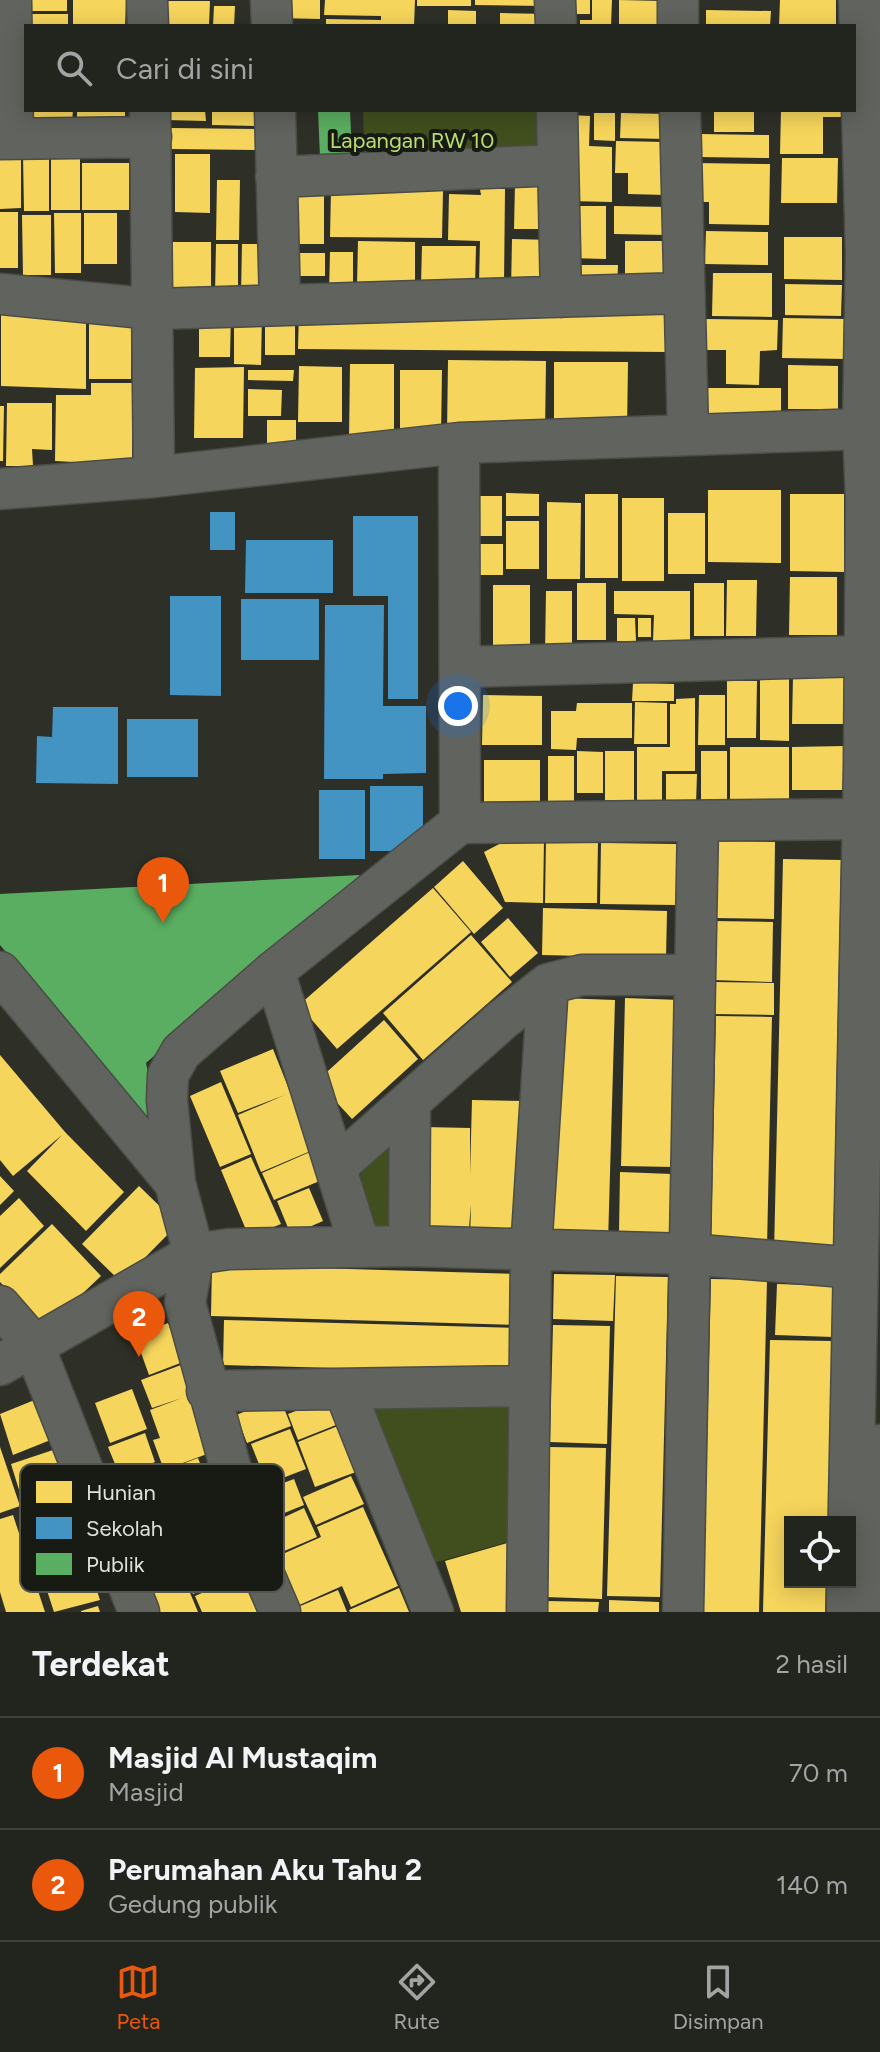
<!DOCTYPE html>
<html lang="id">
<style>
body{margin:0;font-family:Figtree,sans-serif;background:#2a2c27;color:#f1f3f6}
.controls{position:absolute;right:24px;bottom:24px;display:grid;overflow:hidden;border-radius:0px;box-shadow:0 4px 20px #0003}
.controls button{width:72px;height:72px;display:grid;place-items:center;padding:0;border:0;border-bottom:2px solid #3f413c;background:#22241e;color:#f1f3f6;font:40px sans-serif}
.you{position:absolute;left:458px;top:706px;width:28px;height:28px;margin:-20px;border:6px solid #fff;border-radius:50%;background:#1a73e8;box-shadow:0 0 0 12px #1a73e833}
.badge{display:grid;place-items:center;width:52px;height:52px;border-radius:50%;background:#ea580c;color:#fff;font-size:26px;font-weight:700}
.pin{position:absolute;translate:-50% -66px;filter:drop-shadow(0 2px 4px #0008)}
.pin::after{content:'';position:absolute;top:42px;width:28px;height:24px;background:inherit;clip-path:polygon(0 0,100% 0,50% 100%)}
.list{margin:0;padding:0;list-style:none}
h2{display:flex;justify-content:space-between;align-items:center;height:104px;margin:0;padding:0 32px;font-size:34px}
h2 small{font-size:26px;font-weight:400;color:#a2a4a4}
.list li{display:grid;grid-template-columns:52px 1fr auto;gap:24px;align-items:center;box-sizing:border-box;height:112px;padding:0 32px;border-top:2px solid #3f413c}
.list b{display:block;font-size:30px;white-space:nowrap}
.list p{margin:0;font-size:26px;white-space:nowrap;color:#a2a4a4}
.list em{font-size:26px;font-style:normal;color:#a2a4a4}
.icon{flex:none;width:44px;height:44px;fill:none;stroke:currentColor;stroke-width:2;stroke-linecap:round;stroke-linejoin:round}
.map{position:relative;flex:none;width:880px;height:1612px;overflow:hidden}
.search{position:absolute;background:#22241e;box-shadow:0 4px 20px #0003;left:24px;right:24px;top:24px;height:88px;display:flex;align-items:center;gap:20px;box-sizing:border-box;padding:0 28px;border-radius:0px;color:#a2a4a4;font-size:30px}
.sheet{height:328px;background:#22241e}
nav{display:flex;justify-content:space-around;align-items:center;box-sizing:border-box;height:112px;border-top:2px solid #3f413c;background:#22241e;font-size:22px;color:#a2a4a4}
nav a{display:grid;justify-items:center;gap:4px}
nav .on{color:#ea580c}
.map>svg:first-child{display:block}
.green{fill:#414f1e}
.homes{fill:#f6d55c}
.schools{fill:#4393c3}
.public{fill:#5aae61}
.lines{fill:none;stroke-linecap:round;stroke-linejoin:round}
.minor-casing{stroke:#4a4c45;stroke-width:43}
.tertiary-casing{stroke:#4a4c45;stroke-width:47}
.minor{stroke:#61635e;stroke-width:40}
.tertiary{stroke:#61635e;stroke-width:44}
.labels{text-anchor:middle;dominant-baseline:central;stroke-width:8;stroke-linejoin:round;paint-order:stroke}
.park-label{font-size:22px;fill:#badd6c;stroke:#181b14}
.key{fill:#181b14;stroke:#53564e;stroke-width:2}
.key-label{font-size:22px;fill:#dee1d7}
</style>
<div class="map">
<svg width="880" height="1612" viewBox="0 0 880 1612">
<rect width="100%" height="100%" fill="#2e3028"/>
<path class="green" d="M363 110H544L546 166 365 171Z
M396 1137 400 1233 378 1235 357 1163Z
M520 1391 518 1539 430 1564 365 1397Z"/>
<path class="homes" d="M28 0H67V11H28Z
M73 0H126L125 26H73Z
M275 0H320V19L275 18Z
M325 0H415L414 26H326V19L381 20V16L324 15Z
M417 0H471V6H417Z
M475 0H547L546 6 475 5Z
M563 0H590V14H562Z
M592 0H612L611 26H580V20H592Z
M619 0 663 1V26H619Z
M780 0H836V26H779Z
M167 1H210L209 26H167Z
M214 6H235L234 26H213Z
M448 10 476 11V26H448Z
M706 10 771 11 770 26H706Z
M500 13 547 14V26H500Z
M18 14H68V26H26Z
M25 110H73L72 122 25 121Z
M77 110H125V121H77Z
M166 110H205L206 121 166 120Z
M212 110H259V126L212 125Z
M714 110H754V132H714Z
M781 110H844V117H823V154H780Z
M594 113H615V141L594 140Z
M621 113 667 114V139L620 138Z
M569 115 590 116 589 146 612 147V202L568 201Z
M171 128 262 129V150L171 149Z
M699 134 769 135V158L699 157Z
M616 141 666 142V195L628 194V173H615Z
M49 154V211H24L23 155Z
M51 154H80V210H51Z
M175 154H210V213L175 212Z
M0 157H21V208L0 209Z
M782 158H838L837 203H781Z
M82 163H129V210H82Z
M694 163 770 164 769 225 709 224V202H694Z
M217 180H240L239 240H216Z
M515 183H553V229H514Z
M480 189H505L504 284H479L480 241 448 240 449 194 481 195Z
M331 190 443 191 442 238 330 237Z
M291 191H324V244H291Z
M569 206H606V259L569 258Z
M614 206 668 207 667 235 614 234Z
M0 212H18V268H0Z
M54 213H81V273H55Z
M84 213H117V264H84Z
M22 215H51V275H23Z
M706 231 768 232V265L705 264Z
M784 237H842V280L784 279Z
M512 239 552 240V291H511Z
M358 241 415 242V287L357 286Z
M625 241H666L665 286 625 285Z
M170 242H211V299H170Z
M216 244H238V295H215Z
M242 244H265V294H241Z
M422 246H476L475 286 421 285Z
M330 252H353V295L329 294Z
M291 253H325V276H291Z
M573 265H618L617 292 572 291Z
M713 273H772V317L712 316Z
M785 284 842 285 841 316 785 315Z
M669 300V352L298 349 299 309Z
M86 307V389L1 386V309Z
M89 309H131V379H89Z
M265 310H295V355H265Z
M199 313H231L230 357H199Z
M234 314H262L261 365 234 364Z
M783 318 848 319 847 359 782 358Z
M704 319 778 320 777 350 760 351 759 385 726 384V350H704Z
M448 360 546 361 545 433H447Z
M554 362H628L627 430 554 429Z
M350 364H394V441L349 440Z
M788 365 838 366V409H788Z
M299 366 342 367V422H298Z
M244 367 243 438H194L195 368Z
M248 370H294L293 381 248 380Z
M400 370H442L441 438H400Z
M91 383H132V465L55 461 56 395H91Z
M706 388H781V428L706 427Z
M248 389 282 390 281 416H248Z
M7 403H52V450L32 449 33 466H6Z
M0 406H4L3 461H0Z
M267 420H296V448L267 447Z
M708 490H781V563L708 562Z
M506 493 539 494V516H506Z
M585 494H618V578H585Z
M790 494H844V572L790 571Z
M471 496H502V536H471Z
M622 498H664V581H622Z
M547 502 581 503 580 579H547Z
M668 513H705V574H668Z
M506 521H539V569H506Z
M475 544H503V575H475Z
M790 577H837V635H789Z
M727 580H757L756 636H726Z
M577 583H606V640H577Z
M694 583H724V636H694Z
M493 585H530V655H493Z
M546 591H572V654L545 653Z
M614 591H690V641H653L654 615 614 614Z
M617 618H635L636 641H617Z
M638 618H651V637H638Z
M845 675V724H792L793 676Z
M760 677H789V741L760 740Z
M727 681H757L756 738H727Z
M633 683 674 684V701H632Z
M483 695 542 696V745H482Z
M699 695H725V745H698Z
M695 698V771H662V805L637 806V747H670V704H676V699Z
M635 702 667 703V744H634Z
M577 703H632V738H577L576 750 551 749V711H576Z
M845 746 844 790H792V747Z
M730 747H789V801H730Z
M577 751 603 752V793H577Z
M605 751H634V807H605Z
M701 751H727V802H701Z
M548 756H574V807H548Z
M484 760H540V809H484Z
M666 774H697L696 804 666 803Z
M544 839 543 903 505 902 484 852 507 840Z
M546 839 598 840 597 903H545Z
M715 841 775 842 774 919 714 918Z
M601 843 677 844 676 905 600 904Z
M783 859 841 860 833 1254 774 1253Z
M463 861 503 908 474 934 434 887Z
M433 888 471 932 337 1049 299 1005Z
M543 908 667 911 666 958 542 955Z
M508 918 538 953 510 977 481 942Z
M713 921 773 922 772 982 712 980Z
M471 935 512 982 423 1060 383 1013Z
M713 982 774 983V1015L713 1014Z
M560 998 615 1000 608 1243 553 1242Z
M625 998 680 1000 675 1167 621 1166Z
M716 1016 772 1017 767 1247 711 1246Z
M384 1020 418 1059 352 1119 317 1081Z
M273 1049 313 1150 261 1172 238 1115 285 1095 238 1113 220 1071Z
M0 1055 65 1132 124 1192 86 1231 27 1171 62 1135 13 1176 0 1160Z
M221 1082 251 1154 220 1167 190 1096Z
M472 1100 524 1101 513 1240 470 1239 471 1204 468 1239 421 1238 424 1127 470 1128V1175Z
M310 1152 322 1180 274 1200 262 1173Z
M251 1157 281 1224 249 1237 221 1170Z
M620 1172 672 1174 671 1234 619 1233Z
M0 1176 14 1191 0 1205Z
M139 1186 178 1224 121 1282 82 1244Z
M309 1188 323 1221 291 1235 277 1201Z
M19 1198 44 1226 0 1268V1216Z
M52 1224 101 1276 45 1329 0 1282V1274Z
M212 1265 519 1274 517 1325 211 1316Z
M554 1274 615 1275 613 1321 553 1319Z
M616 1276 668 1277 660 1597 607 1596Z
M711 1279 767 1280 759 1612H703Z
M777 1284 836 1286 833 1337 775 1335Z
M224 1320 518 1328 517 1373 223 1365Z
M168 1323 183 1362 149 1375 135 1336Z
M553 1325 610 1326 607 1444 550 1442Z
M770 1340 832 1341 828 1522H790V1582H826L825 1612H763Z
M181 1365 207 1454 164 1470 153 1440 160 1438 150 1410 182 1398 152 1408 141 1380Z
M132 1389 147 1429 110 1443 95 1403Z
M280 1398 291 1426 247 1443 236 1415Z
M37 1399 53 1439 13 1455 0 1414Z
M326 1399 336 1425 298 1440 288 1414Z
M338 1426 356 1472 315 1487 298 1442Z
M290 1429 306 1469 267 1484 251 1444Z
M145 1433 155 1462 120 1476 108 1447Z
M0 1447 20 1506 0 1513Z
M549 1447 606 1448 602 1599 545 1597Z
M53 1450 70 1500 39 1511 32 1489 20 1493 11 1464Z
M198 1458 206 1479 171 1492 163 1471Z
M156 1463 164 1486 127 1500 119 1478Z
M351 1476 364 1504 316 1525 303 1497Z
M294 1479 304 1505 272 1518 262 1491Z
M363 1507 398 1586 351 1607 342 1586 297 1606 276 1557 321 1537 317 1527Z
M70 1508 100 1600 54 1612 25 1523Z
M304 1508 317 1537 275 1555 263 1527Z
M214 1513 243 1572 193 1594 167 1533Z
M13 1515 45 1612H6L0 1592V1519Z
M162 1527 183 1574 158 1585 183 1576 198 1612H152L124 1543Z
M511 1542V1612H461L445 1561Z
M241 1576 257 1612H202L195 1596Z
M399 1588 409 1612H350L349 1610Z
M338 1590 347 1612H300L298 1607Z
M609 1600 659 1602V1612H609Z
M546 1601 599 1602 598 1612H546Z
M98 1606 100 1612H81V1611Z"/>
<path class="schools" d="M210 512H235V550H210Z
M353 516H418V699H388V596H353Z
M246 540H333V593H245Z
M170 596H221V696L170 695Z
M241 599H319V660H241Z
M325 605H384L383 706H426V773L383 774V779H324Z
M53 707H118V784L36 783 37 736 52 737Z
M127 719H198V777H127Z
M370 786H423V851H370Z
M319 790H365V859H319Z"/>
<path class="public" d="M318 110H350L352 156 320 157Z
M360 875 146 1063 162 1137 0 945V894Z"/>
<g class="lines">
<defs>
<path id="minor" d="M11 0 13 139
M147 0 148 26
M271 0 272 26
M555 0 556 26
M678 0V26
M150 110 154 477
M275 110 280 305
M557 110 561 297
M680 110 688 433
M0 139 151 137
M276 177 558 165
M0 294 154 309 683 293
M459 443 460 823
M0 489 154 477 459 443 865 429
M460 667 866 656
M274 971 360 1246
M0 972 175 1183
M337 1166 502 1020 548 984 582 975H695
M409 1246 410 1102
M0 1306 33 1344 139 1612
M0 1365 194 1254 229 1249 409 1246 688 1254 856 1268
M344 1389 433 1612
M207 1391 527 1386
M880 1445 877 1577 880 1598
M280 1612 253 1549 185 1303 194 1254 175 1183 167 1100 168 1075 181 1052 274 971 460 823 865 819
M527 1612 531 1251 548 984
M683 1612 698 822"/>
<path id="tertiary" d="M850 1552 866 765 868 499 865 429 868 254 861 0
M849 1612V1582"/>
</defs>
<use href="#minor" class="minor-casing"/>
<use href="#tertiary" class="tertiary-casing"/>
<use href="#minor" class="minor"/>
<use href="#tertiary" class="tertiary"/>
</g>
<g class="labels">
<g class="park-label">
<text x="412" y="140">Lapangan RW 10</text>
</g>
</g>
<rect x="20" y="1464" width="264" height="128" rx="12" class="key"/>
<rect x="36" y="1481" width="36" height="22" fill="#f6d55c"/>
<rect x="36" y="1517" width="36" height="22" fill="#4393c3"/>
<rect x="36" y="1553" width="36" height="22" fill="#5aae61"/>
<g class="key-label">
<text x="86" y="1500">Hunian</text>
<text x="86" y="1536">Sekolah</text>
<text x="86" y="1572">Publik</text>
</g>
</svg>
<div class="controls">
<button><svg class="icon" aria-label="locate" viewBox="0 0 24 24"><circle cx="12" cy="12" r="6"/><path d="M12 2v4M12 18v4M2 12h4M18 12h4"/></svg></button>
</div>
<div class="you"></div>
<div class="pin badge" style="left:163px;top:923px">1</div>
<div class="pin badge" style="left:139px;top:1357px">2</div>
<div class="search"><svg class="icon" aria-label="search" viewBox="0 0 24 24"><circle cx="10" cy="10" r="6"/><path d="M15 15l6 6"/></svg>Cari di sini</div>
</div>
<section class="sheet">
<h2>Terdekat<small>2 hasil</small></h2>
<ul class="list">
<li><span class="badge">1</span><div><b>Masjid Al Mustaqim</b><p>Masjid</p></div><em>70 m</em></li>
<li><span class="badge">2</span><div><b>Perumahan Aku Tahu 2</b><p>Gedung publik</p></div><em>140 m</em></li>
</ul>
</section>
<nav>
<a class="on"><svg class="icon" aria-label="map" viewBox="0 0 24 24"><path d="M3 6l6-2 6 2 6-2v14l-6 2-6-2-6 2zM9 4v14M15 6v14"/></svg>Peta</a>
<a><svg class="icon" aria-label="directions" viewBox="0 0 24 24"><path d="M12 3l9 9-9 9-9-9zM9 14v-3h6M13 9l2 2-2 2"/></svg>Rute</a>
<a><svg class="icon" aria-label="saved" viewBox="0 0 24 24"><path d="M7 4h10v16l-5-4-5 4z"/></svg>Disimpan</a>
</nav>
